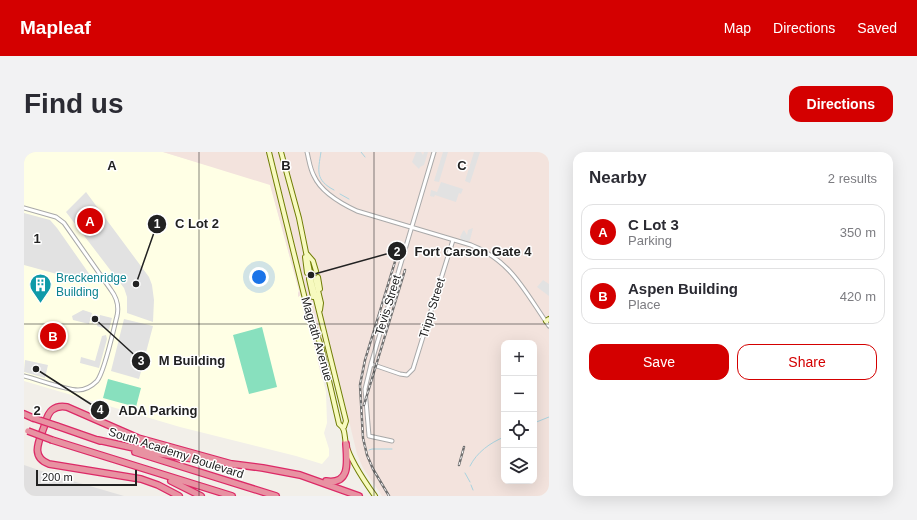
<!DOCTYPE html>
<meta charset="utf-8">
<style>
body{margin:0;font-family:Helvetica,sans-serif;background:#f2f2f3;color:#2b2b33}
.controls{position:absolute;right:12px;bottom:12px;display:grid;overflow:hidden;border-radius:8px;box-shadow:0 4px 16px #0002}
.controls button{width:36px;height:36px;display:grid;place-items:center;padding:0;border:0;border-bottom:1px solid #e1e1e2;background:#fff;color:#2b2b33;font:20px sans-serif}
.scale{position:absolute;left:12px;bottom:10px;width:101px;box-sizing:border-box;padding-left:4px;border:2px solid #222;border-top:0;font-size:11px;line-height:14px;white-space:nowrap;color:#222;-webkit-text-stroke:3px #fff;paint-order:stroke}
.you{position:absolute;left:235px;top:125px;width:14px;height:14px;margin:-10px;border:3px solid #fff;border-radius:50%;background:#1a73e8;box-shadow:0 0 0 6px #1a73e833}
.badge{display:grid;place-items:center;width:26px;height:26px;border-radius:50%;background:#d40000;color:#fff;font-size:13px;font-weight:700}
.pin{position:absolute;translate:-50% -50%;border:2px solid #fff;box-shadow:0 1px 4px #0006}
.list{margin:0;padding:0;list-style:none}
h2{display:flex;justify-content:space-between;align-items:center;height:52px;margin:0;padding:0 16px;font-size:17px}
h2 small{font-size:13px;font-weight:400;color:#7c7c81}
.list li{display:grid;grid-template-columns:26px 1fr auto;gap:12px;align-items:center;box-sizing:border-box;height:56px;margin:0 8px 8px;padding:0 8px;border:1px solid #e1e1e2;border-radius:12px}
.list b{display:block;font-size:15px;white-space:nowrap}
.list p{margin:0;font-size:13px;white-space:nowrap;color:#7c7c81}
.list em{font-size:13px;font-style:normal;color:#7c7c81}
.actions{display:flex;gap:8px;padding:12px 16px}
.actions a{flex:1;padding:9px 0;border:1px solid #d40000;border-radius:12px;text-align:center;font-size:14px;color:#d40000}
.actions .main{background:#d40000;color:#fff}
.icon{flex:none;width:22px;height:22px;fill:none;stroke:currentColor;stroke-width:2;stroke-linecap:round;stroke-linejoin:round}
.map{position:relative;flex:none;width:525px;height:344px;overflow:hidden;border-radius:12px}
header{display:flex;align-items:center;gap:24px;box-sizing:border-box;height:56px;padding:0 20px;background:#d40000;color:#fff}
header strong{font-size:19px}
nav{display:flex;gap:22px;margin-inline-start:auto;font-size:14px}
.intro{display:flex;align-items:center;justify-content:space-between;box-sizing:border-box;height:96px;padding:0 24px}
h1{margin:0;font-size:28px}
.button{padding:10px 18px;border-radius:12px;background:#d40000;color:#fff;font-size:14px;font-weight:700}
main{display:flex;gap:24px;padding:0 24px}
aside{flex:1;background:#fff;border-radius:12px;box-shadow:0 4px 16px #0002}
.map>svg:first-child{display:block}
.residential{fill:#e0dfdf}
.education{fill:#ffffe5}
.military{fill:#f3e3dd;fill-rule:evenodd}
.pitch{fill:#88e0be}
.parking{fill:#e2e2e2}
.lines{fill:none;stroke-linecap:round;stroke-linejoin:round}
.stream{stroke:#aad3df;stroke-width:1}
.secondary-tunnel{stroke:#c8c6c1;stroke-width:4;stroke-dasharray:4 2;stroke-linecap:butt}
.street-casing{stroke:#a9a9a9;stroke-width:5}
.secondary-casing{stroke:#707d05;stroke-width:6}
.highway-casing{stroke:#dc2a67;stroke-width:8}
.street{stroke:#fff;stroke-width:3}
.secondary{stroke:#f7fabf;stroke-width:4}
.highway{stroke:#e892a2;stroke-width:5.5}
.rail-casing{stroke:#707070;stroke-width:2.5}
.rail{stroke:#fff;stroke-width:1;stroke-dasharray:3;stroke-linecap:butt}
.highway-bridge-casing{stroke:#dc2a67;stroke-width:8;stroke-linecap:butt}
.highway-bridge{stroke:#e892a2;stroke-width:5.5}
.grid{fill:none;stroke:#222;stroke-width:1;stroke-opacity:0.55}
.labels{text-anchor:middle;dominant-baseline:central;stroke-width:3;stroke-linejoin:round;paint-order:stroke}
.culture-label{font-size:12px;fill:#0d838f;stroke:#fff;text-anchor:start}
.street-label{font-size:12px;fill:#222;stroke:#fff}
.grid-label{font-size:13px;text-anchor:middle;font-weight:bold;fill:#222;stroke:#fff;stroke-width:3;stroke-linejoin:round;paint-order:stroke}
.leader{fill:none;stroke:#222;stroke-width:1.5}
.callout-dot{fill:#222;stroke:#fff;stroke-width:1.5}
.mark-label{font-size:12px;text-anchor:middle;font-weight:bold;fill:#fff}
.callout-label{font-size:13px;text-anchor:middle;font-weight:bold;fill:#222;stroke:#fff;stroke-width:3;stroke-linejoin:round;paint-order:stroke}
</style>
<header>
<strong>Mapleaf</strong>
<nav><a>Map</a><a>Directions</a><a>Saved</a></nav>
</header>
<div class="intro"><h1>Find us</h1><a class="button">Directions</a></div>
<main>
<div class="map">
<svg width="525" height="344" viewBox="0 0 525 344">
<rect width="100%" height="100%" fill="#f2efe9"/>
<path class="residential" d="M0 313 35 325 100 344H0Z"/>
<path class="education" d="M0 0H139L246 32 275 139 274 141 275 144 277 143 286 175 302 240 303 271 300 281 305 297V304L298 312 272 304 156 275 0 229Z"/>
<path class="military" d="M139 0H525V344H358L339 316 333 302 314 223 298 227 286 175 277 143 274 145V141L275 139 246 33ZM480 191H510V329H480Z"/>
<path class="pitch" d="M238 175 253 235 225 242 209 183Z
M84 227 117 236 112 255 79 246Z"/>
<path class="parking" d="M392 0H397L399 3 400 0H404L400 13 396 15 395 17 388 10Z
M419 0H424L415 30 410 29Z
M450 0H456L446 31 441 29Z
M417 30 439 37 437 42 435 41 432 50 411 43 410 45 406 44 407 38 413 40Z
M62 40 125 125 128 133 130 148 129 170 103 161V145L100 136 42 60Z
M0 61 26 68 33 76 66 123 62 130 0 113Z
M449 76 446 88 441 91 438 90 436 85 439 79 440 78 443 83 444 78Z
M519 128 525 132V144L513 135Z
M59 158 68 161 65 172 49 168 48 164Z
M76 163 88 166 85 178 73 174Z
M100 167 129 174 115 227 87 219Z
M82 183 83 187 75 216 56 211 57 205 71 209 78 184Z
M1 208 24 213 21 226 0 220Z"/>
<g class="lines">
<path class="stream" d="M297 0C294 19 291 28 310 38
M337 0 341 5
M316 42 325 47
M510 271 525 265
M345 298 348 297H368
M446 314C453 300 466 291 480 285
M441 321 446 330
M447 333 449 338"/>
<path class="secondary-tunnel" d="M289 119 291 126"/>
<defs>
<path id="street" d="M283 0C285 8 286 17 290 24 297 40 318 52 333 59L447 93C488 109 501 140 525 174
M0 56 32 65 40 71 87 138C93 146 95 155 93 164 89 179 81 219 73 229 68 234 61 238 54 238 41 238 13 227 0 224
M347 212 376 222 383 223 389 217 429 88
M368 289 345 284 341 237 347 212 410 0"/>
<path id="secondary" d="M245 0 283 155 297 194 315 272C322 277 320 284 322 292 326 308 341 330 351 344
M257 0 275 66 286 120
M283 102 289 109 292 119
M281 105 283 121
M294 125 296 137
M291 126 297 151 296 158
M285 127 289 145
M287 127 322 269 320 275
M522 169 525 167"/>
<path id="highway" d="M0 262 9 266
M33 274 76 289
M28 288 208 344
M74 288 137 302 190 310
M111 300 252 344
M208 312 239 316 276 323 335 344
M147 329 177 344
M302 329C327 333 323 309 322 292
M155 344 134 333 117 327 25 312C6 305 15 289 20 275 22 269 23 262 28 258 33 254 38 254 43 255L114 286 211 313"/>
</defs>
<use href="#street" class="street-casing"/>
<use href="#secondary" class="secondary-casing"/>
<use href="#highway" class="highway-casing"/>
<use href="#street" class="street"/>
<use href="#secondary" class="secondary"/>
<use href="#highway" class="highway"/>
<defs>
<path id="rail" d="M340 253 381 118
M435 313 440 295
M365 344 349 317 343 303 339 286 336 233 341 208 373 103"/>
</defs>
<use href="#rail" class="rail-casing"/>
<use href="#rail" class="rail"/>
<defs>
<path id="highway-bridge" d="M9 266 33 274
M4 279 28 288"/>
</defs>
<use href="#highway-bridge" class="highway-bridge-casing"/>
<use href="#highway-bridge" class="highway-bridge"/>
</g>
<path class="grid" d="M175 0V344M350 0V344M0 172H525"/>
<defs>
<symbol id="building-pin" viewBox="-11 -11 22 30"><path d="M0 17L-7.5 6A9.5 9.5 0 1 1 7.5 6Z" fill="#0f9aa8" stroke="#fff"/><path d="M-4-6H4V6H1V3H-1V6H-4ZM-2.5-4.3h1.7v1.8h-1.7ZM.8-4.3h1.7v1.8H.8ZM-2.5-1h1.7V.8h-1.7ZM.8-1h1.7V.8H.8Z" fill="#fff"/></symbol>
</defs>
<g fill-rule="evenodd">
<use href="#building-pin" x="4" y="120" width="25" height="34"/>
</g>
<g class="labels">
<g class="culture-label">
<text x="32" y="126">Breckenridge<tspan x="32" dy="14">Building</tspan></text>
</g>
<g class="street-label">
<text transform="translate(364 153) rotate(-73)">Tevis Street</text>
<text transform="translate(408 156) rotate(-73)">Tripp Street</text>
<text transform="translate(293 187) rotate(74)">Magrath Avenue</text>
<text transform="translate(152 301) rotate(18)">South Academy Boulevard</text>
</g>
</g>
<g class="grid-label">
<text x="88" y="18">A</text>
<text x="262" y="18">B</text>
<text x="438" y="18">C</text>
<text x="13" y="91">1</text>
<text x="13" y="263">2</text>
</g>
<path class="leader" d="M112 132L133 72M287 123L373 99M71 167L117 209M12 217L76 258"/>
<g class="callout-dot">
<circle cx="112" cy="132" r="4"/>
<circle cx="287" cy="123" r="4"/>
<circle cx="71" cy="167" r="4"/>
<circle cx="12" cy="217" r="4"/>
<circle cx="133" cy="72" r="10"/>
<circle cx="373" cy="99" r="10"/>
<circle cx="117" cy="209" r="10"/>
<circle cx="76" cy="258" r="10"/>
</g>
<g class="mark-label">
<text x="133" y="76">1</text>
<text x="373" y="104">2</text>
<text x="117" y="213">3</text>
<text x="76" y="262">4</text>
</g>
<g class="callout-label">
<text x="173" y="76">C Lot 2</text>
<text x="449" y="104">Fort Carson Gate 4</text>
<text x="168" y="213">M Building</text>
<text x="134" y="263">ADA Parking</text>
</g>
</svg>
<div class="controls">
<button>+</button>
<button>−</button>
<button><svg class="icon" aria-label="locate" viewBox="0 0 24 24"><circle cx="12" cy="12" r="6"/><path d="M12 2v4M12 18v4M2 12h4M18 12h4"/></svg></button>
<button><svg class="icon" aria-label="layers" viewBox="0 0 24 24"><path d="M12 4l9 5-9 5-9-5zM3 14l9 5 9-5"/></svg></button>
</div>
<div class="scale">200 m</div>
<div class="you"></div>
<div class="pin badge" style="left:66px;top:69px">A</div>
<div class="pin badge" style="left:29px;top:184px">B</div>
</div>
<aside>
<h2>Nearby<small>2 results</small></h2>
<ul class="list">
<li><span class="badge">A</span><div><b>C Lot 3</b><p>Parking</p></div><em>350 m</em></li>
<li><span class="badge">B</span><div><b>Aspen Building</b><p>Place</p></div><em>420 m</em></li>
</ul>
<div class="actions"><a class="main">Save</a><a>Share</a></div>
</aside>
</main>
